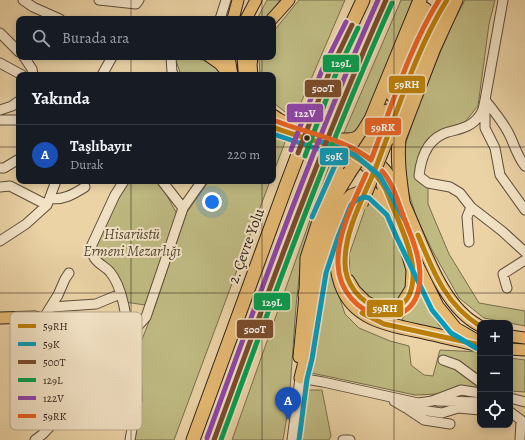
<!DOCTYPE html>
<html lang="tr">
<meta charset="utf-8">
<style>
body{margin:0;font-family:Alegreya,serif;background:#242831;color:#f1f3f6}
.controls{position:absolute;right:12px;bottom:12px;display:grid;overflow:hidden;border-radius:8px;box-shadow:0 2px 10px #0003}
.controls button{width:36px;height:36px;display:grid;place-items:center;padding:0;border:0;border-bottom:1px solid #363941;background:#171b24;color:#f1f3f6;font:20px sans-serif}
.you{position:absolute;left:212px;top:202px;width:14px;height:14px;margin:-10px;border:3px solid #fff;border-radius:50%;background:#1a73e8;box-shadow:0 0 0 6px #1a73e833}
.badge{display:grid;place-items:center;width:26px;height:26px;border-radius:50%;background:#c59692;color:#fff;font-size:13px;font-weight:700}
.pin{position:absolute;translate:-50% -33px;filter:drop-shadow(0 1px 2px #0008)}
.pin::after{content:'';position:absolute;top:21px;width:14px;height:12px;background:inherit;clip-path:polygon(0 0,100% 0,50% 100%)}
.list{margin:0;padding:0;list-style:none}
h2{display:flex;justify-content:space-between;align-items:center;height:52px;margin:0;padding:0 16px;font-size:17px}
h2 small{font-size:13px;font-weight:400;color:#9ea1a6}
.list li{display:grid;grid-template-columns:26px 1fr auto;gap:12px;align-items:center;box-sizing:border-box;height:60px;padding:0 16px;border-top:1px solid #363941}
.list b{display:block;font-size:15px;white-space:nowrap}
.list p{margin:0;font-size:13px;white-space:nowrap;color:#9ea1a6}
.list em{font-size:13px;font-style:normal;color:#9ea1a6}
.icon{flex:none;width:22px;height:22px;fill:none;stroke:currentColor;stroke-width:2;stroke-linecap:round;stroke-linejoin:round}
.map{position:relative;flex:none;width:525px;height:440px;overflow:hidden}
.search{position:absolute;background:#171b24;box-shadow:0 2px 10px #0003;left:16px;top:16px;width:260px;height:44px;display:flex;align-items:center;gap:10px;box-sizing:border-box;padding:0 14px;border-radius:8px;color:#9ea1a6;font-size:15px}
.panel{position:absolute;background:#171b24;box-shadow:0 2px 10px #0003;left:16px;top:72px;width:260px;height:112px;border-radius:8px}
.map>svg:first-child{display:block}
.green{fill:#bfba82;stroke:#776e4e}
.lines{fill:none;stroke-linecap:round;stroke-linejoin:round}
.major-tunnel{stroke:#c5af8a;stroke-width:11;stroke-dasharray:11 5.5;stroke-linecap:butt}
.minor-casing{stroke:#5e4e3c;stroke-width:11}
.major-casing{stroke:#2f2119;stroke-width:13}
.highway-casing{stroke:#2f2119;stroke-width:15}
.minor{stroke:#f2e2c5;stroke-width:9}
.major{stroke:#e6ba73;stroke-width:11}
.highway{stroke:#e6ba73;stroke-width:13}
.highway-bridge-casing{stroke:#2f2119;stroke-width:15;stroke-linecap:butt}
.highway-bridge{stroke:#e6ba73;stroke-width:13}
.bus-1-casing{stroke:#f2e2c5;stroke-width:8}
.bus-2-casing{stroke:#f2e2c5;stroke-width:8}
.bus-3-casing{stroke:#f2e2c5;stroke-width:8}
.bus-4-casing{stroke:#f2e2c5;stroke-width:8}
.bus-5-casing{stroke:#f2e2c5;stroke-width:8}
.bus-6-casing{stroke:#f2e2c5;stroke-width:8}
.bus-1{stroke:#bb7e08;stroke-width:5}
.bus-2{stroke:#059bbc;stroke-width:5}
.bus-3{stroke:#7a4b2a;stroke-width:5}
.bus-4{stroke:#029f4e;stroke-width:5}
.bus-5{stroke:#8e44ad;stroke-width:5}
.bus-6{stroke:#e86222;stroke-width:5}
.grid{fill:none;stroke:#2f2119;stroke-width:1;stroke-opacity:0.55}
.bus-dot{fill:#2f2119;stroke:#f2e2c5;stroke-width:1.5}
.labels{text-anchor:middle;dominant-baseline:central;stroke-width:4;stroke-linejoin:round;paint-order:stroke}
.park-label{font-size:15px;font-style:italic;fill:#534733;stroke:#f2e2c5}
.street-label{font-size:15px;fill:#2f2119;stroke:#f2e2c5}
.key{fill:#f2e2c5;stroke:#b8a891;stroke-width:1}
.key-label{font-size:11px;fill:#2f2119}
.line-badge{stroke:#f2e2c5;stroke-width:1.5}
.badge-label{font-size:11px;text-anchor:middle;font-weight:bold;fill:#fff}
</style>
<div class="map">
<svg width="525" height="440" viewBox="0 0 525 440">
<rect width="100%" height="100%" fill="#ebd3a6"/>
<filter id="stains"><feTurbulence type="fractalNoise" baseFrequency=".005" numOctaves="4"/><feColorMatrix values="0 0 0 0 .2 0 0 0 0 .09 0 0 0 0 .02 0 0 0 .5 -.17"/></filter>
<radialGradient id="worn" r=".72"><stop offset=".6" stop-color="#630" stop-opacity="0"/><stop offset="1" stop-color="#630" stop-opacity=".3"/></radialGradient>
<path class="green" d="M267 0H280L268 19H257Z
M299 0H345L294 119 275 104 273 100V75H260L259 60 260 57H273V32Z
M401 0H417L357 135H343Z
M465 0H495L489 24 478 106 464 123 446 129 427 141 421 149 415 173 428 188V204L449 254 479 303 525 311V326L484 318 459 298 432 250 416 216 407 187 403 152 421 96 454 21Z
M175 58C196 59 208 56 222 75H181Z
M273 134 287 137 273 174Z
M333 155 336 163 301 259 296 306 289 403 283 440H232Z
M127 181H155L161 185 177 214 145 305 125 302 97 257 94 247Z
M209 181H270L174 440H135L141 400 139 347 154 309 187 212Z
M370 195 383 208 398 234 410 271 408 290 401 301 390 306 366 299 350 276 349 255Z
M345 215 335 284 345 314 359 328 390 341 409 346 411 365 424 375 433 376 440 350 480 352V392L415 395 307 372 325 269Z
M416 269 429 308 443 328 459 337 392 324 401 321 409 309 417 288Z
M510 358 525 360V392L510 391Z
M307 390H322L331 436 329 440H298Z"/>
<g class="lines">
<path class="major-tunnel" d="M291 125 341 140
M289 132 338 148"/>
<defs>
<path id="minor" d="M23 0 33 7 60 19
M99 0 136 4 139 0
M503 0 485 100V128L495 148 500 175 525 210
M220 19 226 0
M0 33 19 52
M24 57 32 69 33 75
M171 57 172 72 174 75
M0 63 22 75
M102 75 112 57
M485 100C484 105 483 112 480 115 472 127 460 129 448 132 428 138 421 156 419 176L428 183 450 187 460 193 471 207 502 231 525 252
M485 100C494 111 503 122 509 134 515 146 517 156 525 166
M0 110 12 106 19 101
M0 120H19
M0 168H4L19 159
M124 181 115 195 90 249C92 252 93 257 96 260 100 265 106 267 110 272 122 286 129 322 126 340
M162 181 183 208
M0 187 10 186 47 205
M50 198C62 201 74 194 85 187
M0 241 26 224 47 205 56 181
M469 242 467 217 471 207
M507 288 503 274 525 260
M52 307 96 304 120 294
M434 307 443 322 455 332
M43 319 58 295 65 279 69 273
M126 340 136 356 137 400 130 440
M443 360 457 365 480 382
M510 398 525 402
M394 401 406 408 442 413 458 408 480 410
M437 401 480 402
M409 410 424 420 450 424
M510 412 521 420 520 440
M35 440 43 434 70 405 91 373 109 358 146 317 183 208 202 181
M292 440 300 378 323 382 418 403 432 401 461 390 480 393
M343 440H350"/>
<path id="major" d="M233 19 238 0
M246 19 256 0
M272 19 289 0
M210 57 220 64 229 75
M229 57 232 75
M243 57 244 70 246 75
M252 57 251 65 252 75
M273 115 279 119 291 125
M273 127 289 132
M341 140C354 147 377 159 386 171 418 215 431 301 480 326
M338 148 356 157 379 178 403 235 438 306 456 328 480 342
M0 318 35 317 126 340
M510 336 525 338
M510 349 525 350
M299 357 305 295 306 258 319 218 343 164 342 155 338 148
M300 378 305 358 319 271 331 235 345 201 351 195 364 190 372 192 390 208"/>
<path id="highway" d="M393 96 425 9
M373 137 387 111
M341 140C361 141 361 135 371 119L420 0
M386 141C402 95 420 41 447 0
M355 201C349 219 339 238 337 256 336 266 338 275 341 284 353 320 390 325 423 332 442 336 461 341 480 345
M403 202C400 180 397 160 399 139L434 48 456 0
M348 281 354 291 365 302 380 310 390 309 402 305 412 289 413 270 403 235
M305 295C313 263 322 224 336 195 340 187 345 180 349 173
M193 440 286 186 329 73 363 0
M214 440C268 292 320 143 386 0"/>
</defs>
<use href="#minor" class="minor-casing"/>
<use href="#major" class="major-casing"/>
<use href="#highway" class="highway-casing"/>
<use href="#minor" class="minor"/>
<use href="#major" class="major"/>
<use href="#highway" class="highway"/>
<defs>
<path id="highway-bridge" d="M349 173 373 137
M361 204 386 141"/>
</defs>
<use href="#highway-bridge" class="highway-bridge-casing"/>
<use href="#highway-bridge" class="highway-bridge"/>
<defs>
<path id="bus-1" d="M273 127C306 141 348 144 374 172
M374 172 381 182 386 190C395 215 414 249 413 277 411 333 344 307 345 262 345 231 362 200 374 172Z
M374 172C397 114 414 53 447 0
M418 235C433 271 445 304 480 326
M362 313 384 324 480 345"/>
<path id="bus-2" d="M273 134 333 154 336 163 312 217
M322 142 338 147 355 155 380 176 404 219
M299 440 307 379 312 359 326 273 338 237 351 205 355 201 364 197 369 198 387 215 397 238 432 310 451 333 476 348"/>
<path id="bus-3" d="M298 153 329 73 352 25
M214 440C268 292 322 144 386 0"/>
<path id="bus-4" d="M305 156 335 76 358 28
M221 440C275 293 328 146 392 3"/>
<path id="bus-5" d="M291 150 322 70 346 22
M207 438C261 290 314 143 378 0"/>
<path id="bus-6" d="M276 121C308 134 343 138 371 160 392 106 408 50 439 0
M366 174C354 201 337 233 338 264 340 321 420 340 420 276 420 258 413 240 406 223 399 206 394 184 382 171"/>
</defs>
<use href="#bus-1" class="bus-1-casing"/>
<use href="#bus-2" class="bus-2-casing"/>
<use href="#bus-3" class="bus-3-casing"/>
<use href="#bus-4" class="bus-4-casing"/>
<use href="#bus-5" class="bus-5-casing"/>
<use href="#bus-6" class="bus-6-casing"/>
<use href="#bus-1" class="bus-1"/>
<use href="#bus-2" class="bus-2"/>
<use href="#bus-3" class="bus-3"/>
<use href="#bus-4" class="bus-4"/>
<use href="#bus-5" class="bus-5"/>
<use href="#bus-6" class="bus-6"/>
</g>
<path class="grid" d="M131 0V19M262 0V19M394 0V440M131 57V75M262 57V75M0 147H19M273 147H525M131 181V440M262 181V440M0 293H525"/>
<circle class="bus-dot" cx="307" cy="138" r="3.5"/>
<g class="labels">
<g class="park-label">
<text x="132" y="234">Hisarüstü<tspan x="132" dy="17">Ermeni Mezarlığı</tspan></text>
</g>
<g class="street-label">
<text transform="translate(246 246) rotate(-70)">2. Çevre Yolu</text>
</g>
</g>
<rect x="10" y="312" width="132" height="118" rx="6" class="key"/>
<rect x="18" y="324" width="18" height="4" fill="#bb7e08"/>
<rect x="18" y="342" width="18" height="4" fill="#059bbc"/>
<rect x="18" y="360" width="18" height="4" fill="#7a4b2a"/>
<rect x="18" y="378" width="18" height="4" fill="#029f4e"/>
<rect x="18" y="396" width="18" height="4" fill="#8e44ad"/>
<rect x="18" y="414" width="18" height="4" fill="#e86222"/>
<g class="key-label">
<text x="43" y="330">59RH</text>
<text x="43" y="348">59K</text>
<text x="43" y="366">500T</text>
<text x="43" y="384">129L</text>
<text x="43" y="402">122V</text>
<text x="43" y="420">59RK</text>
</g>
<g class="line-badge">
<rect x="322" y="54" width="38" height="19" rx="4" fill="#029f4e"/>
<rect x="388" y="75" width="38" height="19" rx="4" fill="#bb7e08"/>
<rect x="304" y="79" width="38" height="19" rx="4" fill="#7a4b2a"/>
<rect x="286" y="103" width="38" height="20" rx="4" fill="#8e44ad"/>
<rect x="364" y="117" width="38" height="19" rx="4" fill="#e86222"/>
<rect x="319" y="147" width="30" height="19" rx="4" fill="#059bbc"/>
<rect x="253" y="292" width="38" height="19" rx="4" fill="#029f4e"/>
<rect x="366" y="299" width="38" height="19" rx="4" fill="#bb7e08"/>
<rect x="236" y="319" width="38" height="20" rx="4" fill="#7a4b2a"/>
</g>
<g class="badge-label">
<text x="341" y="67">129L</text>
<text x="407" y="88">59RH</text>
<text x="323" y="92">500T</text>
<text x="305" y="117">122V</text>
<text x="383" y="131">59RK</text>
<text x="334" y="160">59K</text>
<text x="272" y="306">129L</text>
<text x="385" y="312">59RH</text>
<text x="255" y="333">500T</text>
</g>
<rect width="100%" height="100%" filter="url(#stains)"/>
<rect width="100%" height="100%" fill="url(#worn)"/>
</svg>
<div class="controls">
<button>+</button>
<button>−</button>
<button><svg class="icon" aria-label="locate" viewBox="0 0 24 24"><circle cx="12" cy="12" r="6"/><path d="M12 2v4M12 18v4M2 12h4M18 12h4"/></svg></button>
</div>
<div class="you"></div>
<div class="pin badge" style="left:288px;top:420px;background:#1a4fb4">A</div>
<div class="search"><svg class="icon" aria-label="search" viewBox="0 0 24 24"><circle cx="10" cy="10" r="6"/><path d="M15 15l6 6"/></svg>Burada ara</div>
<section class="panel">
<h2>Yakında<small></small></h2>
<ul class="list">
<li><span class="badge" style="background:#1a4fb4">A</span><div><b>Taşlıbayır</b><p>Durak</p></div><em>220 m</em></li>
</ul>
</section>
</div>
